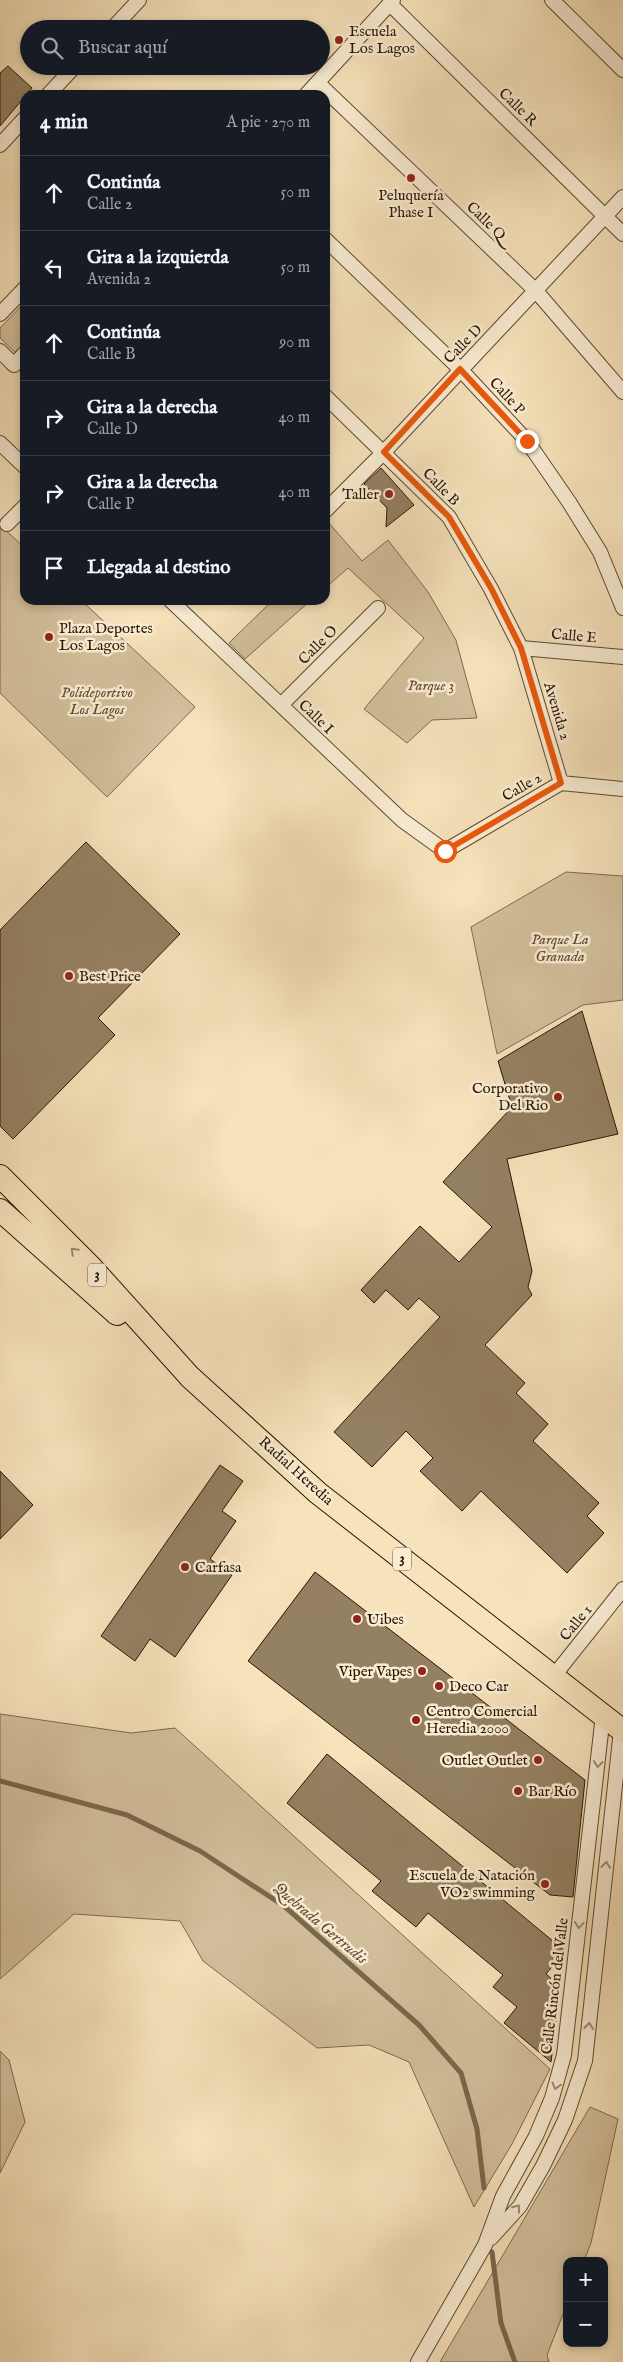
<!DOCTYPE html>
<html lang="es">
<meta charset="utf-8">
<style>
body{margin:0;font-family:"IM FELL English",serif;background:#242831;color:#f1f3f6}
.controls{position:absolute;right:15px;bottom:15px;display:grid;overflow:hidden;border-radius:10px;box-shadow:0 2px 8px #0003}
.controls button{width:45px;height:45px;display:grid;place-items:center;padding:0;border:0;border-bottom:1px solid #363941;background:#171b24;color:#f1f3f6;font:25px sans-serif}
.stop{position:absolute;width:15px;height:15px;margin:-11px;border:4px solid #ea580c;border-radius:50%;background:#fff}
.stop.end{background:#ea580c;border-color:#fff;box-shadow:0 1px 5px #0008}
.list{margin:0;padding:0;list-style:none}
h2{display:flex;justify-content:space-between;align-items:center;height:65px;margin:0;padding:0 20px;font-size:21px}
h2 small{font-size:16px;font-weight:400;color:#9ea1a6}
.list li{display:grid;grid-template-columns:32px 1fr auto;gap:15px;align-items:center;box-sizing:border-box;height:75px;padding:0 20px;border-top:1px solid #363941}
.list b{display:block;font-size:19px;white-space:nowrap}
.list p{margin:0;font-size:16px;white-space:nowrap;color:#9ea1a6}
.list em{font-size:16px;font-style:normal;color:#9ea1a6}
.icon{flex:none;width:28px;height:28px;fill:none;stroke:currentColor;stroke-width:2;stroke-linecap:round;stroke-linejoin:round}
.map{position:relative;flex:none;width:623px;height:2362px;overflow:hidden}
.search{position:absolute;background:#171b24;box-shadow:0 2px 8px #0003;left:20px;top:20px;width:310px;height:55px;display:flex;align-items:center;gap:12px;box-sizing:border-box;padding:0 18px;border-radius:28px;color:#9ea1a6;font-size:19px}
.panel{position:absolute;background:#171b24;box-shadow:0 2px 8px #0003;left:20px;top:90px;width:310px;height:515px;border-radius:15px}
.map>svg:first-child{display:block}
.green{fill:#d3bf9c;stroke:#7e6a4f}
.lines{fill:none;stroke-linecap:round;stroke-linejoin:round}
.stream{stroke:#7b674b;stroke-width:5}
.building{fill:#948062;stroke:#2a1602}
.street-casing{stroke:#5d4930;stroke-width:16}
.primary-casing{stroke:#2a1602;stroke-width:24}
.street{stroke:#f9ecd3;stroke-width:14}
.primary{stroke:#f6e2bb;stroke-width:22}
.oneway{stroke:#9a8668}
.oneway2{stroke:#9c8c75}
.route{stroke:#ea580c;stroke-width:6}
.poi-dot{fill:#8f2418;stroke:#f9ecd3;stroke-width:2}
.labels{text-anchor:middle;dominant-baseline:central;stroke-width:5;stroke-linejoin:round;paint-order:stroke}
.shield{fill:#f9ecd3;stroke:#685641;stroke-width:1}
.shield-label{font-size:14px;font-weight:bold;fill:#2a1602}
.poi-label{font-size:15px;fill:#2a1602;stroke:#f9ecd3;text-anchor:start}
.street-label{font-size:15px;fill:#2a1602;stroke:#f9ecd3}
.park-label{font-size:15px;font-style:italic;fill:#5d4930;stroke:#f9ecd3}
.water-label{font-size:16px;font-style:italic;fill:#604c33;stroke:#f9ecd3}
</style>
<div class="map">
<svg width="623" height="2362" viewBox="0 0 623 2362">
<rect width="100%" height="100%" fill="#f6e2bb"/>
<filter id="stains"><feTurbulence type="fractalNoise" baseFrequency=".004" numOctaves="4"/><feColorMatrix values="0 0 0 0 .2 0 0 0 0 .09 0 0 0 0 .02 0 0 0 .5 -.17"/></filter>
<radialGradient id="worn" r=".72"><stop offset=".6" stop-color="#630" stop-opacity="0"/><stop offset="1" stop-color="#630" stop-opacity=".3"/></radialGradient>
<path class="green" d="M25 302V346L17 354 0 338V328Z
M328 522 362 561 388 540 428 592 456 640 477 718 432 720 407 743 364 709 424 638 348 568 325 588V525Z
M0 525 25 548V600H81L195 707 107 797 0 693Z
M273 600H311L245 659 229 643Z
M566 872 623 876V1000L583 1005 497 1054 471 927Z
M0 1714 131 1733 175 1728 550 2069 512 2144 474 2207 409 2062 369 2045 317 2048 203 1961 180 1921 74 1914 0 1979Z
M0 2051 9 2060 25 2122 0 2173Z
M590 2107 618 2119 591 2243 584 2261H567V2304L547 2355 549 2362H440Z"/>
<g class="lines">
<path class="stream" d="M0 1781 127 1815 200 1851 284 1906 419 2025 461 2073 477 2129 484 2188
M492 2252 501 2323 515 2362"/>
</g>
<path class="building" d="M8 66 32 88 0 126V73Z
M381 468 414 505 386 527 387 508 364 484Z
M86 842 180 934 98 1018 115 1035 13 1139 0 1126V930Z
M582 1011 618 1134 507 1159 532 1271 528 1287 532 1295 485 1345 525 1383 516 1393 548 1424 533 1441 599 1503 587 1516 604 1533 567 1573 481 1491 462 1511 420 1471 433 1458 406 1431 372 1467 334 1432 440 1317 419 1298 408 1310 386 1290 374 1303 361 1290 420 1226 459 1262 492 1227 443 1182 512 1107 498 1061Z
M220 1465 243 1481 222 1511 236 1521 210 1559 232 1575 175 1657 150 1639 135 1661 101 1636Z
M0 1471 33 1505 0 1539Z
M315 1572 585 1780 573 1897 550 1895 248 1661Z
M327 1754 565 1951 546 1974 560 1986 551 2062 504 2023 517 2007 493 1987 503 1975 428 1913 416 1927 372 1891 381 1881 287 1803Z"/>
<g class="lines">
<defs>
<path id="street" d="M552 0 623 70
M390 4 623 234
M112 29 139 0
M318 83 536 291 623 392
M48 95 75 66
M306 95 393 0
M0 145 25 118
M325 239 460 369 527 441 569 502 600 552 623 608
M0 314 25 288
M0 351 14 365 25 353
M325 396 449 517 491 589 521 648 561 783
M0 443 25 467
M325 511 384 452 623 197
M7 524 25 506
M170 600 402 820 445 851 561 783 623 789
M521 648 623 657
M281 705 378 608
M553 1677 623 1589
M491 2238 520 2206 543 2166 565 2120 585 2061 621 1730
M418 2362 485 2245 503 2196 536 2136 552 2098 564 2055 603 1715"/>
<path id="primary" d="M0 1176 91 1267 190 1377 318 1493 623 1731
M0 1210 117 1314"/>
</defs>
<use href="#street" class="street-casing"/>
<use href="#primary" class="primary-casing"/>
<use href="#street" class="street"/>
<use href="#primary" class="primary"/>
</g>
<defs><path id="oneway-chevron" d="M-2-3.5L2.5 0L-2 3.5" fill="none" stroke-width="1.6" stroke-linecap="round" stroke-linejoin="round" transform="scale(1.25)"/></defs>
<use class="oneway" href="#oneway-chevron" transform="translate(74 1251) rotate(-135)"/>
<g class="oneway2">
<use href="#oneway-chevron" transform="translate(598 1764) rotate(97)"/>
<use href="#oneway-chevron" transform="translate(606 1865) rotate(-84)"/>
<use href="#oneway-chevron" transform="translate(579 1925) rotate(97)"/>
<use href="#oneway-chevron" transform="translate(589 2026) rotate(-84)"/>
<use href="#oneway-chevron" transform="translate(556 2086) rotate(105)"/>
<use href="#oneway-chevron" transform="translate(517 2208) rotate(-52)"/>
</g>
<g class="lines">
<path class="route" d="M445 851 561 783 521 648 491 588 449 517 384 452 460 369 527 441"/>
</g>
<g class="poi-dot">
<circle cx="339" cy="40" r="5"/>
<circle cx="411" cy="178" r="5"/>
<circle cx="389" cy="494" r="5"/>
<circle cx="49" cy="637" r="5"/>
<circle cx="69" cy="976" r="5"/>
<circle cx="558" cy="1097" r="5"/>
<circle cx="185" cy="1567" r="5"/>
<circle cx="357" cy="1619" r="5"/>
<circle cx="422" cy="1671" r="5"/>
<circle cx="439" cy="1686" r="5"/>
<circle cx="416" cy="1720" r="5"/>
<circle cx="538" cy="1760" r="5"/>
<circle cx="518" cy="1791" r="5"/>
<circle cx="545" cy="1884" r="5"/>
</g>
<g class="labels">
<g class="shield">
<rect x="88" y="1263.5" width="18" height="23" rx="4"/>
<rect x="393" y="1547.5" width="18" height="23" rx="4"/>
</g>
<g class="shield-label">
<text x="97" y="1275">3</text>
<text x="402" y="1559">3</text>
</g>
<g class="poi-label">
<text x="349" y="31">Escuela<tspan x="349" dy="17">Los Lagos</tspan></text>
<text x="411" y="195" text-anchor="middle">Peluquería<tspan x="411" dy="17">Phase I</tspan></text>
<text x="379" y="494" text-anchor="end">Taller</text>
<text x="59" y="628">Plaza Deportes<tspan x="59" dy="17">Los Lagos</tspan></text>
<text x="79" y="976">Best Price</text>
<text x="548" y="1088" text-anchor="end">Corporativo<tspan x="548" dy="17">Del Rio</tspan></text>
<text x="195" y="1567">Carfasa</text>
<text x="367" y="1619">Uibes</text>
<text x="412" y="1671" text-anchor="end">Viper Vapes</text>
<text x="449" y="1686">Deco Car</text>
<text x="426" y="1711">Centro Comercial<tspan x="426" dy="17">Heredia 2000</tspan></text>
<text x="528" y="1760" text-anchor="end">Outlet Outlet</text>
<text x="528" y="1791">Bar Río</text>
<text x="535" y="1875" text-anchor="end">Escuela de Natación<tspan x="535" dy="17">VO2 swimming</tspan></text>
</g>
<g class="street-label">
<text transform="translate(518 107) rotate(44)">Calle R</text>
<text transform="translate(486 221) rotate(44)">Calle Q</text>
<text transform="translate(463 344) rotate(-46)">Calle D</text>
<text transform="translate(507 396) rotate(47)">Calle P</text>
<text transform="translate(441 487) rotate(46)">Calle B</text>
<text transform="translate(574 636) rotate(5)">Calle E</text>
<text transform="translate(318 645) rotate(-45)">Calle O</text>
<text transform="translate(557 711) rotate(73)">Avenida 2</text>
<text transform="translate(316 717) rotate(44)">Calle I</text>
<text transform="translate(522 787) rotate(-30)">Calle 2</text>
<text transform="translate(296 1471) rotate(42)">Radial Heredia</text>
<text transform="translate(576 1623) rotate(-51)">Calle 1</text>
<text transform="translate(555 1986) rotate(-83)">Calle Rincón del Valle</text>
</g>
<g class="park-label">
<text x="431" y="685">Parque 3</text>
<text x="97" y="692">Polideportivo<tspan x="97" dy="17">Los Lagos</tspan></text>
<text x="560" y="939">Parque La<tspan x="560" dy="17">Granada</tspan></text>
</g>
<g class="water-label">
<text transform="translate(320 1924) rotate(40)">Quebrada Gertrudis</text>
</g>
</g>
<rect width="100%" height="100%" filter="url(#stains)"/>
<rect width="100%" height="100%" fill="url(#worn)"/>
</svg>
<div class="controls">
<button>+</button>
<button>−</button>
</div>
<div class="stop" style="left:445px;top:851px"></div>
<div class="stop end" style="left:527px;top:441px"></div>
<div class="search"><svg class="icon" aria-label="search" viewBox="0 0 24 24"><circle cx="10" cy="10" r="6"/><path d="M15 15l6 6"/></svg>Buscar aquí</div>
<section class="panel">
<h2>4 min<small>A pie · 270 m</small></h2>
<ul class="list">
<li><svg class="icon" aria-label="ahead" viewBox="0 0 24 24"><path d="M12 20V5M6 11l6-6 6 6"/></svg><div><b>Continúa</b><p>Calle 2</p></div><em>50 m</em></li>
<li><svg class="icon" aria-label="left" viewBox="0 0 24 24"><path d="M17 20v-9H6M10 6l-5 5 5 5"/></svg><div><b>Gira a la izquierda</b><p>Avenida 2</p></div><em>50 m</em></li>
<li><svg class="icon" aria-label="ahead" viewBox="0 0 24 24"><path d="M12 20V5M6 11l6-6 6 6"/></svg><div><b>Continúa</b><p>Calle B</p></div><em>90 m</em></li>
<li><svg class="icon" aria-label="right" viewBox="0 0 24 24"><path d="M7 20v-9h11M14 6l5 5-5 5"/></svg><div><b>Gira a la derecha</b><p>Calle D</p></div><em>40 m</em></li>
<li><svg class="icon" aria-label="right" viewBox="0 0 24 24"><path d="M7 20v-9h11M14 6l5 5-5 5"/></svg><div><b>Gira a la derecha</b><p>Calle P</p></div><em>40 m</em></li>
<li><svg class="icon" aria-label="arrive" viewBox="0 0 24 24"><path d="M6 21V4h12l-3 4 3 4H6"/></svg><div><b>Llegada al destino</b></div></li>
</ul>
</section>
</div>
